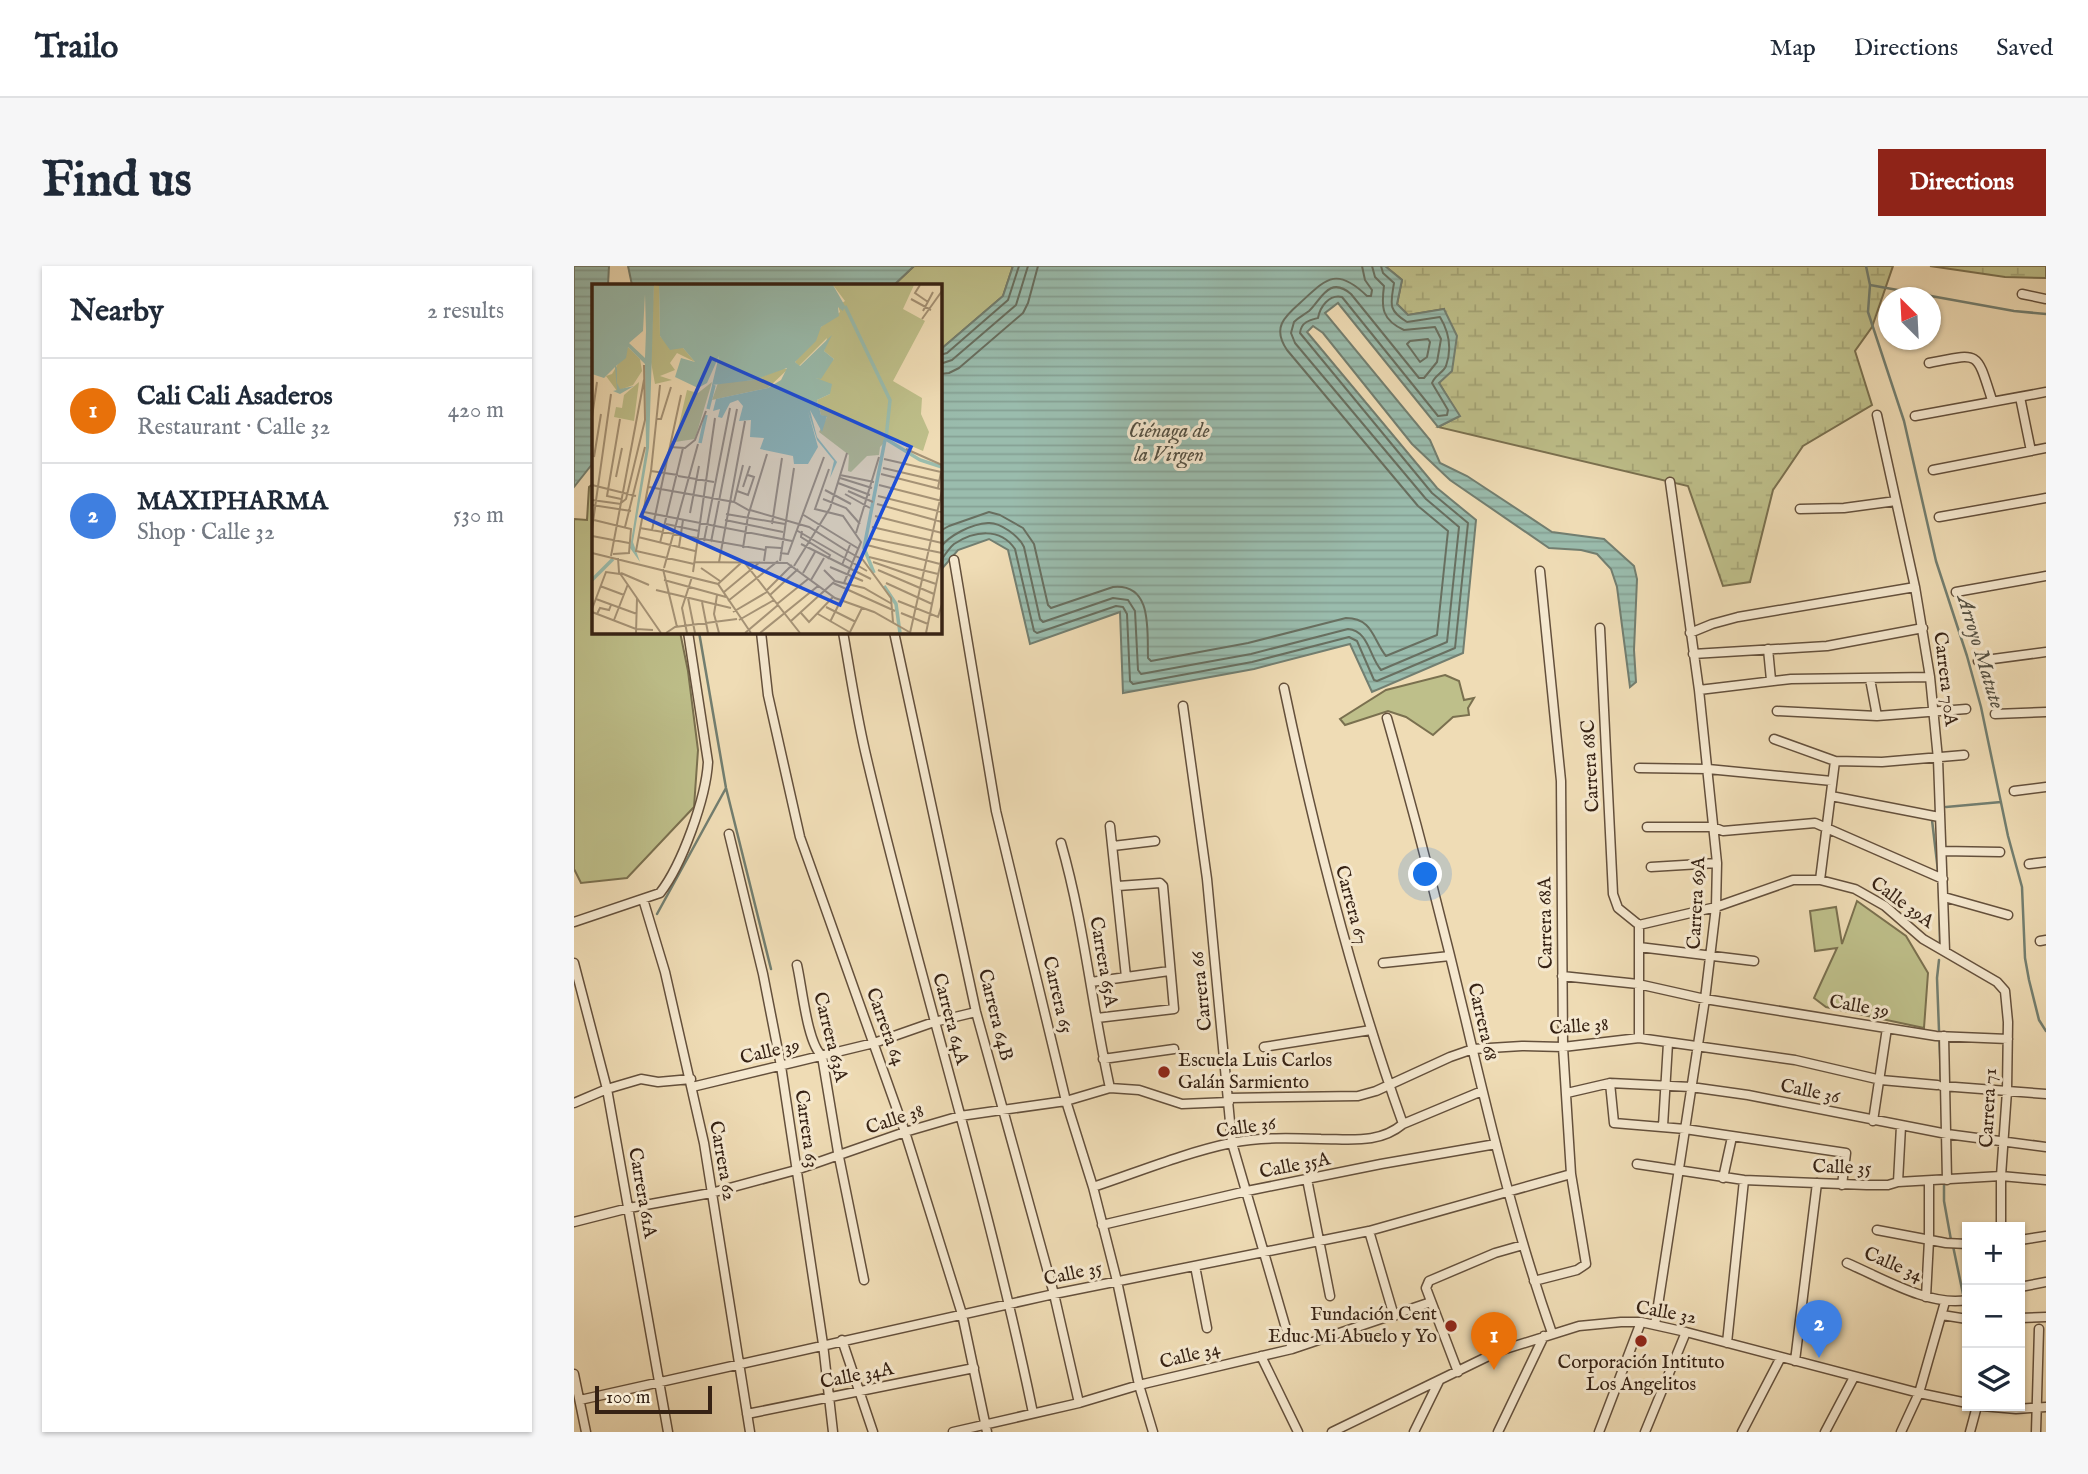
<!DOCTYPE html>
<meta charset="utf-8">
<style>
body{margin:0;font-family:"IM FELL English",serif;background:#f6f6f7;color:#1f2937}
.controls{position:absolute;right:21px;bottom:21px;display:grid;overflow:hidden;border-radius:0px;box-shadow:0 2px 5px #0004}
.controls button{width:63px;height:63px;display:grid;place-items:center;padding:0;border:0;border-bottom:2px solid #e0e1e3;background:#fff;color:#1f2937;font:35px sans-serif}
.compass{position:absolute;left:1304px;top:21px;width:63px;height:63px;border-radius:50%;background:#fff;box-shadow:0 2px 5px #0004;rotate:336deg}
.scale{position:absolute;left:21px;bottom:18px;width:117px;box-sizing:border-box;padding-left:7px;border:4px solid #362214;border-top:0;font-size:19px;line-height:24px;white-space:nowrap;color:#362214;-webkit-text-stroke:5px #f5e8cf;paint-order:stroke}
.you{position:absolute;left:852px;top:609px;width:24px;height:24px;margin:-18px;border:5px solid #fff;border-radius:50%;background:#1a73e8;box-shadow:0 0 0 10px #1a73e833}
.badge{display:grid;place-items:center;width:46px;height:46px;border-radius:50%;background:#8f2418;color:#fff;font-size:23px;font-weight:700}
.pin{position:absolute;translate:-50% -58px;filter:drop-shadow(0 2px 4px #0008)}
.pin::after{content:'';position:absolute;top:37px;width:24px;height:21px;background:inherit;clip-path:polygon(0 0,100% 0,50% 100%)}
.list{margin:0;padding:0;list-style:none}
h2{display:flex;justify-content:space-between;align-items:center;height:91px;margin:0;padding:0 28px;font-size:30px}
h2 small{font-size:23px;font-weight:400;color:#747a83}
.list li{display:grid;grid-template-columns:46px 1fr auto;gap:21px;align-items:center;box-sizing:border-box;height:105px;padding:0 28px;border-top:2px solid #e0e1e3}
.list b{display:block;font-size:26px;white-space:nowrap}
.list p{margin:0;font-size:23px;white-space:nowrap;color:#747a83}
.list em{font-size:23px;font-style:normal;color:#747a83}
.icon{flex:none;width:38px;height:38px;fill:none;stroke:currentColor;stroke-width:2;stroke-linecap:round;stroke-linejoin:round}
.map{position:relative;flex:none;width:1472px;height:1166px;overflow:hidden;border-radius:0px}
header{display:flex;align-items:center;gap:42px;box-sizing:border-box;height:98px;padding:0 35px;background:#fff;border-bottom:2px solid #e0e1e3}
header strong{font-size:33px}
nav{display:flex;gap:38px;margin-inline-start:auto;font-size:24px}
.intro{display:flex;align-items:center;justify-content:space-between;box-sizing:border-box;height:168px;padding:0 42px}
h1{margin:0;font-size:49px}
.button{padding:18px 32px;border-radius:0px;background:#8f2418;color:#fff;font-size:24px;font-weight:700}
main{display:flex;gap:42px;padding:0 42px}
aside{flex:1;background:#fff;border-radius:0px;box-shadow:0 2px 5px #0004}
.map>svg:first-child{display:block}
.green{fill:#bebf8a;stroke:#7a704f;stroke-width:2}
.wetland{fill:url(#wetland-marsh);stroke:#7a704f;stroke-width:2}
.water{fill:url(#water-rules);stroke:#727e70;stroke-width:2}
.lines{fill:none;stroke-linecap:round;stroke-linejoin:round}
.shore{stroke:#686f60;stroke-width:2}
.stream{stroke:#727e70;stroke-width:2.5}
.minor-casing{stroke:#64503c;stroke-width:11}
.minor{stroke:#f5e8cf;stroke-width:8}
.poi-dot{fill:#8f2418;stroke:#f5e8cf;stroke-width:2.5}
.labels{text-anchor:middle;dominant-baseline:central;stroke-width:6;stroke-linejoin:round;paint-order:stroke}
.street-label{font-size:19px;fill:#362214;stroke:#f5e8cf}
.poi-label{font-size:19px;fill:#362214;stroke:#f5e8cf;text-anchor:start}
.water-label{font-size:21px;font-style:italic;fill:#545042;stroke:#f5e8cf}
.inset-river{fill:none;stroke:#9abcad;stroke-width:3.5}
.inset-road{fill:none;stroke:#a59275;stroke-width:2}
.view{fill:#1d4ed8;fill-opacity:0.15;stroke:#1d4ed8;stroke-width:3.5}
.inset-edge{fill:none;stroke:#362214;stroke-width:3.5}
</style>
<header>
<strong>Trailo</strong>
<nav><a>Map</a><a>Directions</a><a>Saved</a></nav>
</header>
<div class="intro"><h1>Find us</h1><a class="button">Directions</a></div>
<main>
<aside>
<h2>Nearby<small>2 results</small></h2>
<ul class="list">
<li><span class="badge" style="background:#e8710a">1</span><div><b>Cali Cali Asaderos</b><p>Restaurant · Calle 32</p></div><em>420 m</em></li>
<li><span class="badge" style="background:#3f7fe0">2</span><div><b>MAXIPHARMA</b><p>Shop · Calle 32</p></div><em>530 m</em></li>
</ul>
</aside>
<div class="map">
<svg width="1472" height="1166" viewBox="0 0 1472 1166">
<defs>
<pattern id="wetland-marsh" width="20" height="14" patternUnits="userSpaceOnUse" patternTransform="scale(1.75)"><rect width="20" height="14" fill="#bebf8a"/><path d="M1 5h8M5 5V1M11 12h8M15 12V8" fill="none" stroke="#a4a476"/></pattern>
<pattern id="water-rules" width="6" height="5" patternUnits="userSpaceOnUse" patternTransform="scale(1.75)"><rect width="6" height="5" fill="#9abcad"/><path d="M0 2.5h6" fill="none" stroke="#85a194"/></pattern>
</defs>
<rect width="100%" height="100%" fill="#efdcb5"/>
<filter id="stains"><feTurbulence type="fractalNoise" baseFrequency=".00286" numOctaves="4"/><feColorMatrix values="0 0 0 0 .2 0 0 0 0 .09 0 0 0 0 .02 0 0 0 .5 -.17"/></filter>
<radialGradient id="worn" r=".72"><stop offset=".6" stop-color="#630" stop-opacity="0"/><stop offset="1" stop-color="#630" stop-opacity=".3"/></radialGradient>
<path class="green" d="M340 0H439L429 30 366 84V19H320Z
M19 218V366H106L114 405 124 484 120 541 53 612 7 617 0 603V253L13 254 15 221Z
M871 409 885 415 890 434 900 432 894 442 895 449 879 451 859 469 832 451 814 445 771 459 766 453 812 424Z
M1283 635 1332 670 1354 707 1350 762 1252 741 1240 732 1263 682 1241 685 1236 645 1262 641 1268 678Z"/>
<path class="wetland" d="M811 0H1319L1298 61 1281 85 1298 139 1229 180 1199 224 1176 316 1149 320 1114 220 864 161 885 150 865 117 870 43 834 49 823 38 828 14Z
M1356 0H1472V12L1431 11Z"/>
<path class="water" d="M0 0H35L34 19H19V197L0 221Z
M54 0H340L320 19H58Z
M439 0H811L828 14 823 38 834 49 870 43 883 70 878 105 865 117 886 150 864 161 764 37 751 47 856 174 866 197 893 210 978 266 1030 273 1060 300 1063 313 1060 384 1062 416 1056 421 1043 321 1037 303 1023 288 1007 284 975 282 876 214 838 178 749 67 739 60 733 66 863 222 902 254 889 387 798 426 776 378 680 403 549 427 546 346 456 378 434 284 415 273 384 284 366 305V84L429 30Z"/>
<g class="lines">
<path class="shore" d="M854 73 856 76 853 91 846 96 833 78 836 75Z
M366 89 373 87 434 34 445 0
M366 98 378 94 442 39 454 0
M366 108 375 107 385 102 449 47 454 37 464 0
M366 265 375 260 415 246 426 249 449 262 460 278 474 339 477 342 539 321C579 317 573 365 574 392L577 395 674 377 772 352C799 352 799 374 812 390L863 369 874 265 844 240 713 84C698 62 710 51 726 37 752 13 762 0 793 30H797L798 24 791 14 788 0
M366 282C375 269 398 258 414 257 426 256 445 270 450 281L466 353 469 356 539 332 554 334 561 345 564 404 567 408 677 388 774 363C795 365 795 390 807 404L873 376 885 261 852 233 721 77 717 67 720 56C725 51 730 49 735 45 747 34 755 9 777 28L845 112H850L863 96 867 73 861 61 830 64C808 54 807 42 810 20L801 11 798 0
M366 296C370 290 375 282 380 278 400 265 426 261 441 283L460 365 463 367 542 340 549 341 553 348 556 415 559 418 678 396 775 371 783 375 800 414 803 415 881 382 894 257 858 227 726 67C727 56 736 54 744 52 746 41 755 28 768 31L864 150 873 149 874 144 858 117C861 109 869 107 872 100 878 83 875 66 866 51L833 56C813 44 817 37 820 17L809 7 807 0"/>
<path class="stream" d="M1292 0 1296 19 1440 45 1472 48
M1296 19 1294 46 1330 155 1362 295 1393 390 1407 441 1434 570 1448 621 1451 692 1455 714 1465 754 1472 765
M125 366 152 522 197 703
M1372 541 1427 536
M1358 554 1364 605
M1365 621 1366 680
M83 648 152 522
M1365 694 1363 712 1367 817
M1370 915V935L1377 974
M1379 980 1389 1028"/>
<defs>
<path id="minor" d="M1448 28 1472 33
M1355 97C1406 87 1402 84 1418 134
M1446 131 1457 185
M1303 149 1341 321 1356 411 1364 493 1371 685
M1341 150 1472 126
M1359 204 1472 182
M1226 243 1270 242 1322 235
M1365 251 1472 232
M380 294 422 545 492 835 519 921 543 1015 565 1119 579 1166
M1382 326 1472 310
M1026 362 1039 628 1044 642 1065 659 1142 641 1219 614H1246L1281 623 1311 640 1349 673 1423 716 1431 725 1434 756 1433 825 1427 910V961
M187 366 194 429 226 571 331 866 388 1048 413 1166
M269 366C276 406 282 446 291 485 343 707 413 924 459 1147
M320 366 402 746 480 1028 505 1137
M1116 367 1138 358 1164 351 1341 321
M1194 383 1197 414
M1119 388 1253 380 1349 362
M1404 395 1472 386
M1296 413 1303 450
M710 422C741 570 778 716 829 858
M1125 424 1217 413 1356 411
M609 440 633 613 658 877 718 1083
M1203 445 1303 450 1392 443
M1421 448 1472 446
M813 452C844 561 872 670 898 781 921 877 945 974 978 1067
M1200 473 1261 495 1308 496 1390 489
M1065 502 1134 503 1258 515
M1440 525 1472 521
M1257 530 1365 551
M536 560 552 711
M1073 561H1139L1149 565 1241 557 1369 613
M155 568 189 708 207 800 249 1078 259 1166
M487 577C510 657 518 741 536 822
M539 580 581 575
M1368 585 1426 586
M1455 598 1472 596
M1077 601 1143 597
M1246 614 1261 495
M1370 631 1434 649
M69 633 91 706 130 877 176 1166
M0 656 86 627C108 599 132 532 134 496L114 366
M1065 659V772
M1466 675 1472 674
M1065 681 1180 695
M0 697 33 823 94 1166
M809 697 876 690
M223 699C228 720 233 777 248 790L264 886 290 1014
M988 710 1064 718 1131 733 1362 770 1434 773
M517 716 595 705
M523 752 600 743 589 620 586 617 544 620
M1370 770 1373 914
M690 781 797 764
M529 793 600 783
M1036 817 1040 857 1111 863 1272 887 1268 919
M1368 820 1472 828
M118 821 300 777 360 756 402 746
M993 827 1036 817 1117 821 1174 829 1373 868 1472 881
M655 832 784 830 802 825 876 791 899 783 948 780 989 781 1065 772 1221 794 1307 814 1363 819
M0 837 33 823 67 813 84 816 117 813
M1299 855 1313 762
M1089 860 1094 777
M1063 898 1170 914 1293 919H1314L1324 916 1427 910 1472 914
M1149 912 1158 871
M733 913 756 1030
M1324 916 1327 860
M519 921C564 906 610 887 657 877 686 871 718 872 747 873 777 873 805 878 829 858L908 825
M0 956 55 942 137 927 222 904 331 866 386 850 492 835 536 822 565 824 608 838 655 836
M528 959 673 925 807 898 922 878
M1303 964 1372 977 1393 978
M795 965 820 1050
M1446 974 1472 970
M1273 997C1308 1012 1356 1041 1393 1034
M621 1000 633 1062
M960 1015 1003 1004 1012 998 997 908 989 781 987 515 966 305
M1446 1021 1472 1016
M1352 1031 1355 974V915
M1368 1049 1393 1053
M1446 1052 1472 1051
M1081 1059 1131 733 1142 641 1143 597 1125 424 1096 216
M268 1074 299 1166
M1153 1077 1170 914
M687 1090 724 1166
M1221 1095 1243 917
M884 1106 852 1022 855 1015 921 987 949 979
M0 1108 12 1166
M6 1134 480 1028 795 965 997 908
M1408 1140 1442 1143 1472 1141
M173 1148 400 1102
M379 1166 505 1137 565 1119 718 1083 857 1036
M758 1166 925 1085 1005 1060 1047 1056H1067L1112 1066 1345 1127 1393 1137
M840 1166 865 1115
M924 1166 970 1070
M1025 1166 1067 1056
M1071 1166 1112 1066
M1168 1166 1207 1091
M1251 1166 1280 1111
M1327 1166 1345 1127 1371 1036
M1396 1166 1403 1140
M1462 1166 1465 1063"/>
</defs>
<use href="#minor" class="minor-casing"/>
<use href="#minor" class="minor"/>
</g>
<g class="poi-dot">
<circle cx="590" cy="806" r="7"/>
<circle cx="877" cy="1060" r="7"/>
<circle cx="1067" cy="1075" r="7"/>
</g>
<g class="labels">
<g class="street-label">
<text transform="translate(1371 413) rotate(83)">Carrera 70A</text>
<text transform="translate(1017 500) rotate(-93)">Carrera 68C</text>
<text transform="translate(1123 637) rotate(-87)">Carrera 69A</text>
<text transform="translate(1328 637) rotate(36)">Calle 39A</text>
<text transform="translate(777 639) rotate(75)">Carrera 67</text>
<text transform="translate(972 657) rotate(-91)">Carrera 68A</text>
<text transform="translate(529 696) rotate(80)">Carrera 65A</text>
<text transform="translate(628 725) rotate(-96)">Carrera 66</text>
<text transform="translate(483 729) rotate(77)">Carrera 65</text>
<text transform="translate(1285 741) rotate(10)">Calle 39</text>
<text transform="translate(421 749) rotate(76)">Carrera 64B</text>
<text transform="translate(376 753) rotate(75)">Carrera 64A</text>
<text transform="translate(908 756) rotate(77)">Carrera 68</text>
<text transform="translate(311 761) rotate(70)">Carrera 64</text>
<text transform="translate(1005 761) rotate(-4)">Calle 38</text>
<text transform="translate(256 771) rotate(76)">Carrera 63A</text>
<text transform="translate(196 786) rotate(-13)">Calle 39</text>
<text transform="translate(1236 826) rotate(12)">Calle 36</text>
<text transform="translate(1415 842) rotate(-87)">Carrera 71</text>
<text transform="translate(321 854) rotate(-18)">Calle 38</text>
<text transform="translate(672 862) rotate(-8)">Calle 36</text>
<text transform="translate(232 863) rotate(82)">Carrera 63</text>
<text transform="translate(148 895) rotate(80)">Carrera 62</text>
<text transform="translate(721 900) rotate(-11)">Calle 35A</text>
<text transform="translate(1268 902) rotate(2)">Calle 35</text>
<text transform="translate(68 927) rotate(80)">Carrera 61A</text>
<text transform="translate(1319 999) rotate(23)">Calle 34</text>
<text transform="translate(499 1008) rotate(-12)">Calle 35</text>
<text transform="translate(1092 1047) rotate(10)">Calle 32</text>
<text transform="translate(616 1090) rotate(-14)">Calle 34</text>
<text transform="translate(283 1110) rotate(-11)">Calle 34A</text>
</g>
<g class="poi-label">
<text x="604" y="795">Escuela Luis Carlos<tspan x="604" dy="22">Galán Sarmiento</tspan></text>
<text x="863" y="1049" text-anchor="end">Fundación Cent<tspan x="863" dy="22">Educ Mi Abuelo y Yo</tspan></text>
<text x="1067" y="1097" text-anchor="middle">Corporación Intituto<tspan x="1067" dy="22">Los Angelitos</tspan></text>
</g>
<g class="water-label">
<text x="595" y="165">Ciénaga de<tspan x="595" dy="24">la Virgen</tspan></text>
<text transform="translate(1406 386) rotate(73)">Arroyo Matute</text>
</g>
</g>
<g transform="translate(18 18)">
<rect width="350" height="350" fill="#efdcb5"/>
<path d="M67 1 68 52 77 62 91 64 103 78 85 69 78 79 83 86 68 92 80 96 63 100 59 78 61 18 62 2ZM36 63 48 75 50 87 41 101 25 107 14 92 20 90ZM190 85H196L176 104 120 116 126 99 161 96ZM47 98 42 137 22 133 24 123 30 124 32 111ZM120 98 103 155 83 158 95 106 106 109Z" fill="#bebf8a"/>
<path d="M241 1H322L311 25 333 37 301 97 330 114 329 130 337 148 331 167 298 153 288 163 287 171 275 172 259 188 256 187 257 171 227 148 235 133 229 131 225 116 238 110 237 102 224 94 242 75 232 67 235 54 207 82 203 78 229 43 248 28 246 22 253 17Z" fill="#bebf8a"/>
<path d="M0 1H62L57 164 41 258 48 278 38 264 54 164 53 80 36 63 34 74 24 82 25 85V99L28 105 42 102 28 110 21 107 25 106 23 83 12 94 0 90ZM53 10 54 47 53 74 37 59 51 47ZM67 1H241L253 22 251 27 246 23 247 32 229 43 224 57 203 78 208 82 240 51 232 67 242 75 229 95 224 94 240 100 238 110 225 116 229 131 235 132 230 148 218 126 225 153 245 178 238 194 242 177 225 156 216 127 226 163 216 180H202L201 172 168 165 172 154 158 153 159 136 147 137 151 122 146 116 138 119 130 134 126 133 128 125 121 127 124 115 176 104 189 96 195 84 162 96 120 101 127 72 115 99 106 104 83 93 89 74 103 78 91 64 78 66 68 52Z" fill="#9abcad" fill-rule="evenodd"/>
<path class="inset-river" d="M253 22 298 116 294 155 328 176 350 183M116 125 122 101M108 159 114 131M282 289 272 264 293 156M0 296 21 275M292 302 304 320 308 349"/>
<path class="inset-road" d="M328 1 323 9 336 18M319 15 339 26M331 27 341 8M330 35 350 7M68 101 59 187 44 267 102 280M0 133 5 98M28 135 15 212 29 215M65 135H69L79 103M78 163 93 164 103 156 114 127M314 165 350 181M2 173 9 130M292 175 349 188 346 204M291 184 347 197M237 185 223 225 251 232 269 258 252 299M59 187 86 191M289 190 348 205M248 191 282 198M86 192 122 198M24 193 30 164M248 194 280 204M246 199 278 211M0 201 44 212M287 201 350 217M57 203 142 218 158 227M151 203 158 182M233 206 259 220M145 207 156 211 162 193 156 191M256 207 281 218M253 210 278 224M286 212 350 228M231 215 254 224 268 240M0 216 29 220M142 218 151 181M29 219 34 215 53 136 52 81M285 220 350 238M0 221 39 227M158 226 217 243 255 267M52 228 200 257M98 229 107 182M134 230 193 240M210 230 267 265M283 232 350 249M2 236 39 245 37 269 21 270M133 236 191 248M74 240 107 247M180 240 190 174M33 243 53 163M280 243 350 259M48 244 173 266M0 245 19 110M60 246 89 111M204 246 275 287M210 247 209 253 238 271 236 275M264 249 287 173M0 252 37 259M46 253 103 267M277 254 350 269M112 257 138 124M119 258 145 125M68 259 91 164M209 260 279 295M275 261 348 280M87 263 91 236M151 264 156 232 175 170M255 267 271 276 299 314 301 338M0 269 126 300 159 349M188 269 196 270 232 173M19 272 52 96M277 273 346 290M26 274 27 288 69 349M172 277 174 263 189 264M188 277 202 184M102 278 195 279 243 314 282 328 319 349M127 278 153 137M152 278 208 349M281 278 344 300M250 281 258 261M202 282 238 224 255 169M238 283 271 297M72 284 106 160M109 284 128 297M71 285 85 343M232 286 243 297 272 304 300 320M286 286 342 310M101 288 123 134M29 289 57 301M211 289 223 268M72 296 134 313M219 296 232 274M241 299 303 327M294 299 340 320M126 300 149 279M8 302 32 311M64 306 139 324M174 307 200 281M132 308 168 278M125 311 122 330 127 349M178 311 206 285M96 314 103 349M4 315 45 330M136 317 186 277M306 317 346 333 350 320M110 318 116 349M185 320 216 295M234 323 264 338M0 325 14 288 28 290M0 328 44 345 61 346M141 328 175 308M209 329 217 338 241 313M309 329 336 340M5 330 8 324 17 326 19 321M226 330 259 349M22 336 36 300M147 336 182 316M199 337 242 298M238 338 254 306M258 348 270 324M44 349 45 314M74 349 83 343 145 335M95 349 90 324 100 293M153 349 186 321M168 349 226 302M318 349 350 207M334 349 350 272"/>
<path class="view" d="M119 74 319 163 248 321 49 232Z"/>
<rect width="350" height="350" class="inset-edge"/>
</g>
<rect width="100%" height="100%" filter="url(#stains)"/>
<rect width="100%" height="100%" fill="url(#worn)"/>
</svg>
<div class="controls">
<button>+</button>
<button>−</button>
<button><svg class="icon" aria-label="layers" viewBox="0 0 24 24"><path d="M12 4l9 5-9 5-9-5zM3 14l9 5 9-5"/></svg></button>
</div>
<svg class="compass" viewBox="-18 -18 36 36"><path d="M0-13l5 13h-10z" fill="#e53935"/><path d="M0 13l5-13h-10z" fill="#747a83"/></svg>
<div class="scale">100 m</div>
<div class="you"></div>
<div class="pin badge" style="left:920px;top:1104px;background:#e8710a">1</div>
<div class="pin badge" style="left:1245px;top:1092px;background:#3f7fe0">2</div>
</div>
</main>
